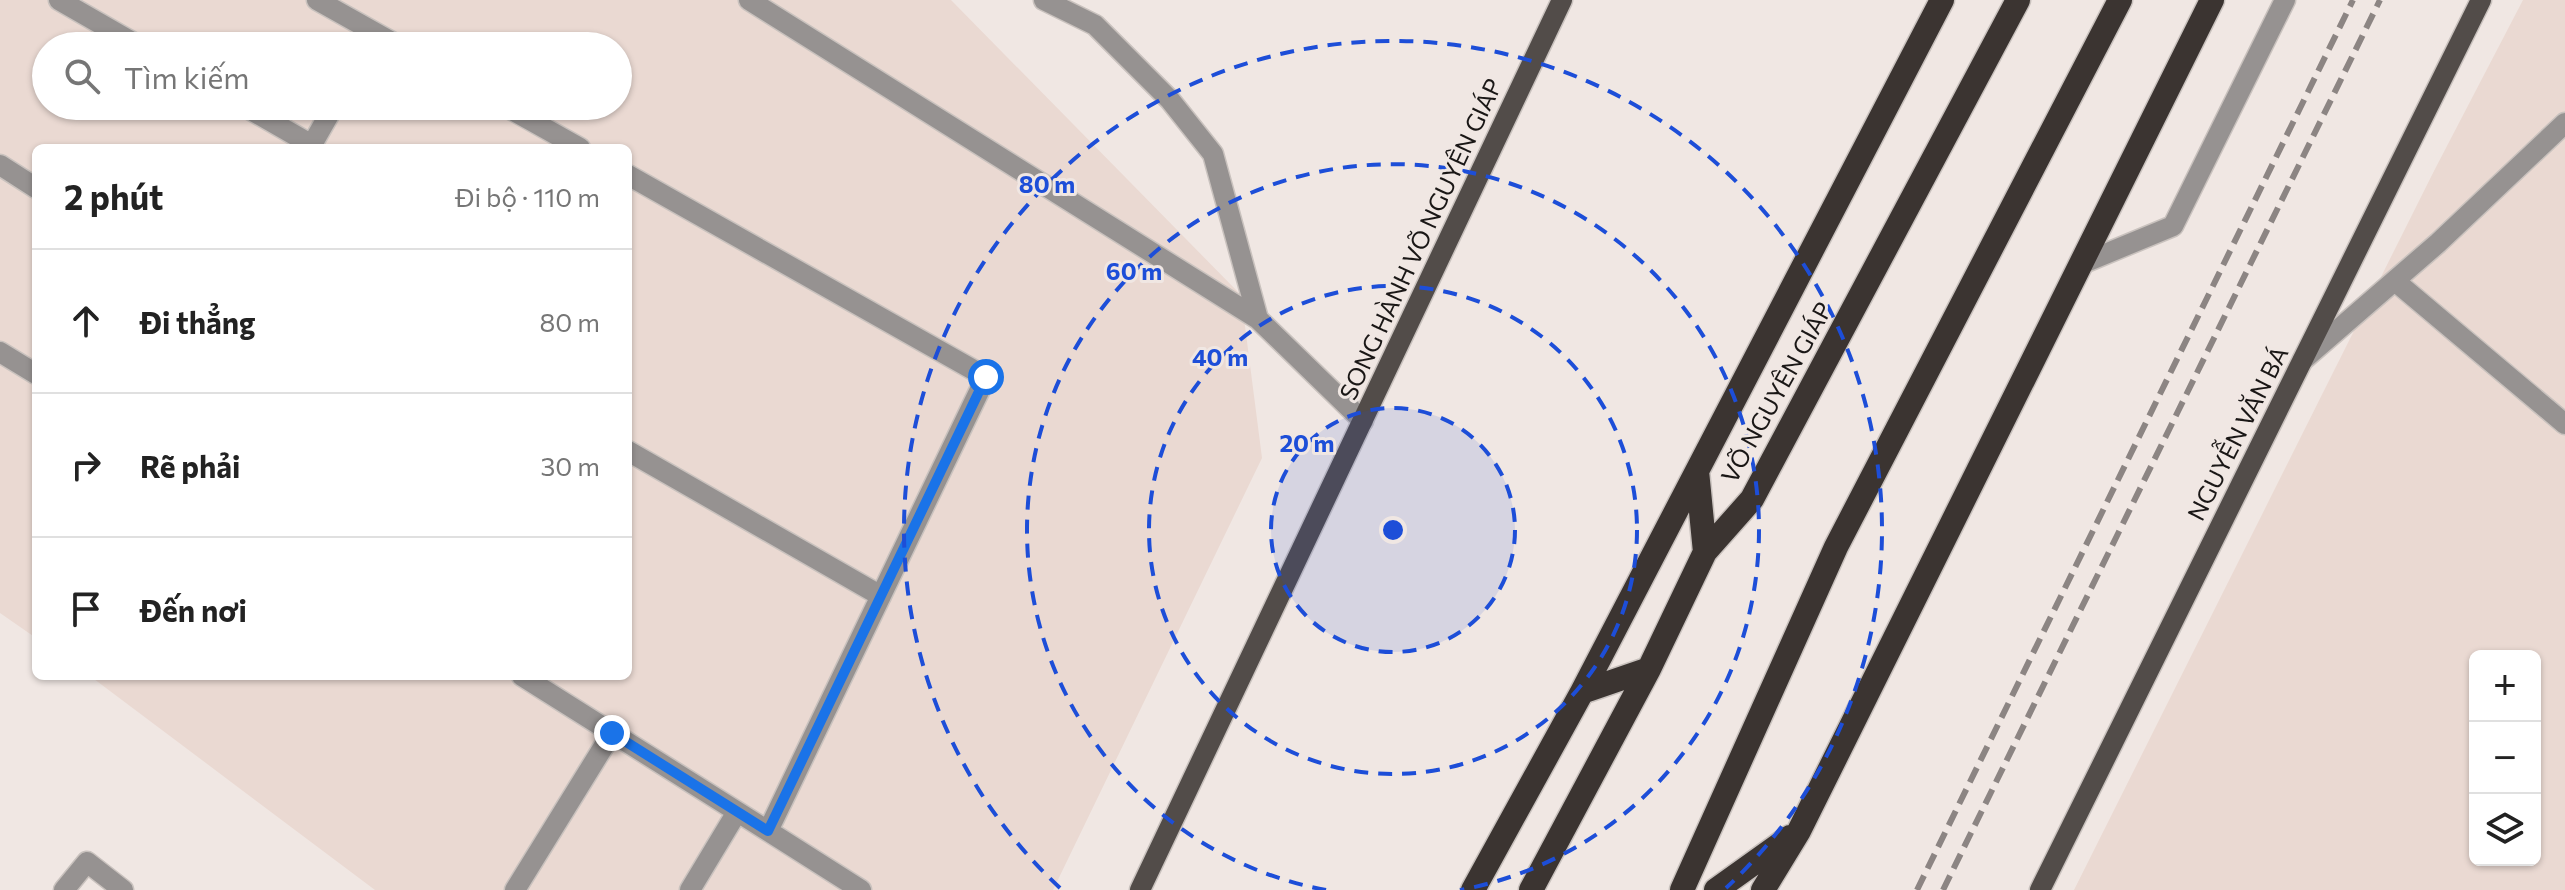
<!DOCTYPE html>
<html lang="vi">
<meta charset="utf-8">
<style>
body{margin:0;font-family:Commissioner,sans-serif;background:#f6f6f6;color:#222}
.controls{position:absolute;right:24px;bottom:24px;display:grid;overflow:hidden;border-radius:12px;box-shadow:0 2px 6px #0004}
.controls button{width:72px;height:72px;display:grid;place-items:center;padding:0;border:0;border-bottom:2px solid #e0e0e0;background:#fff;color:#222;font:40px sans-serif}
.stop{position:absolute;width:24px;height:24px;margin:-18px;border:6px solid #1a73e8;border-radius:50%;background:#fff}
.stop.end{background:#1a73e8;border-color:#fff;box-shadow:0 2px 8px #0008}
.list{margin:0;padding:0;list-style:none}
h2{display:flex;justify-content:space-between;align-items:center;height:104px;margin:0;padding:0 32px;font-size:34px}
h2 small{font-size:26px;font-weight:400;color:#767676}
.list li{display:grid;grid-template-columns:52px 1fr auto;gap:24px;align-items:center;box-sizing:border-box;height:144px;padding:0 32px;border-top:2px solid #e0e0e0}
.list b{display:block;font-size:30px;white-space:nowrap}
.list em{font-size:26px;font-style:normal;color:#767676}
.icon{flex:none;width:44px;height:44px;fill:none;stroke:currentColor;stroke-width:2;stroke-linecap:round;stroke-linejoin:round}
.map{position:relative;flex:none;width:2565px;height:890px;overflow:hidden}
.search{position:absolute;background:#fff;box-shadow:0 2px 6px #0004;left:32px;top:32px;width:600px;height:88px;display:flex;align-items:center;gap:20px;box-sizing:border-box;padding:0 28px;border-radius:44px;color:#767676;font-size:30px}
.panel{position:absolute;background:#fff;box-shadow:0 2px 6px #0004;left:32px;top:144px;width:600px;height:536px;border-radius:12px}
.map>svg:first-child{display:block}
.built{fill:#ead9d2;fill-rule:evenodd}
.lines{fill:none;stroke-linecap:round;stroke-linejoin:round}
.minor-casing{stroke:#c9c2be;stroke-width:23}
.major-casing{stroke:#c9c2be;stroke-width:23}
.highway-casing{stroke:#c9c2be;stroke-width:27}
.minor{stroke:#969291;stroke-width:20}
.major{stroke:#524c49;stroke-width:20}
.highway{stroke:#3b3431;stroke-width:24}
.rail{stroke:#8c8583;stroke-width:6;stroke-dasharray:16 8;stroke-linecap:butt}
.route{stroke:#1a73e8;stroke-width:10}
.ring{fill:none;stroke:#1d4ed8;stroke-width:4;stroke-dasharray:14 10}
.labels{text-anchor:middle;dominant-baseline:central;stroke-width:6;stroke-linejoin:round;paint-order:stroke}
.street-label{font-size:24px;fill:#1a1716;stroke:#f0e7e3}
.centre{fill:#1d4ed8;stroke:#f0e7e3;stroke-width:4}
.ring-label{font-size:24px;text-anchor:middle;font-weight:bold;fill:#1d4ed8;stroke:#f0e7e3;stroke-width:6;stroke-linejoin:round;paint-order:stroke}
</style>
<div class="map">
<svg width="2565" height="890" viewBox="0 0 2565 890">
<rect width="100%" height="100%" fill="#f0e7e3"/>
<path class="built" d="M0 0H951L1241 295 1262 458 1053 890H375L90 676H628V148H36V638L0 613ZM46 46H618V106H46Z
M2523 0H2565V890H2074L2435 169ZM2475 656H2535V860H2475Z"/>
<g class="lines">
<defs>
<path id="minor" d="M59 0 139 46
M317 0 399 46
M749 0 1258 319
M1044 0 1095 25 1170 100 1213 154 1258 319 1363 421
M244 106 312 145
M505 106 580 148
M310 148 334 106
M0 165 36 188
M2081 264 2173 226 2285 0
M2395 281 2565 424
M0 352 36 374
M2303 360 2438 243 2565 123
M628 451 881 596
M522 676 768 831 986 377 628 175
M768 831 861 890
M64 890 87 862 123 890
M515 890 612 733
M690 890 737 812"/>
<path id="major" d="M1140 890 1562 0
M2040 890 2481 0"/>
<path id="highway" d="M1697 471 1705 552
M1582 692 1649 669
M1473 890 1582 692 1942 0
M1531 890 1649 669 1705 552 1752 499 2018 0
M1682 890 1836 547 2120 0
M1716 890 1790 837
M1763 890 1799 831 2212 0"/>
</defs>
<use href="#minor" class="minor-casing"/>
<use href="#major" class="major-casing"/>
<use href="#highway" class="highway-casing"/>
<use href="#minor" class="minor"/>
<use href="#major" class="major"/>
<use href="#highway" class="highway"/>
<path class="rail" d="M1917 890 2353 0
M1943 890 2380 0"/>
</g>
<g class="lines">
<path class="route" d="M612 733 768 831 986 377"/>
</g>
<circle cx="1393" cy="530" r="122" fill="#1d4ed8" fill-opacity=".12"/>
<g class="ring">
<circle cx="1393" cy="530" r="122"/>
<circle cx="1393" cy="530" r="244"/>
<path d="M1326 890A366 366 0 1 1 1460 890"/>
<path d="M1060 888A489 489 0 1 1 1726 888"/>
</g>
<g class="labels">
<g class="street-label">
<text transform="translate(1420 239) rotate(-65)">SONG HÀNH VÕ NGUYÊN GIÁP</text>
<text transform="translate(1776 392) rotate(-61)">VÕ NGUYÊN GIÁP</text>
<text transform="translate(2237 433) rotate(-63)">NGUYỄN VĂN BÁ</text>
</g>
</g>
<circle cx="1393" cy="530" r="12" class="centre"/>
<g class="ring-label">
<text x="1047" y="193">80 m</text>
<text x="1134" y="280">60 m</text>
<text x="1220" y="366">40 m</text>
<text x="1307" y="452">20 m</text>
</g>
</svg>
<div class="controls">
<button>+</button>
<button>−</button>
<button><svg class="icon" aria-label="layers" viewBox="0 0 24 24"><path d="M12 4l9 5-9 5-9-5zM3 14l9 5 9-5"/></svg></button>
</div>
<div class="stop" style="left:986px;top:377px"></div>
<div class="stop end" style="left:612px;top:733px"></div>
<div class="search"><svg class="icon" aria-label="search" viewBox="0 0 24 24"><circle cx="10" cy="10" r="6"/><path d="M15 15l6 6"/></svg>Tìm kiếm</div>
<section class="panel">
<h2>2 phút<small>Đi bộ · 110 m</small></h2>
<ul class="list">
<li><svg class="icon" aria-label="ahead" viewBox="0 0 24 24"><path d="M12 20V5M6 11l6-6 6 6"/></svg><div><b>Đi thẳng</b></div><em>80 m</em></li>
<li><svg class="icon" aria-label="right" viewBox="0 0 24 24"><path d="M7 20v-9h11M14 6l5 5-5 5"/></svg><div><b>Rẽ phải</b></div><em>30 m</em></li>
<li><svg class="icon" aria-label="arrive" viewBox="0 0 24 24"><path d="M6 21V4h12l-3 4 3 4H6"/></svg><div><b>Đến nơi</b></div></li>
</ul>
</section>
</div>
